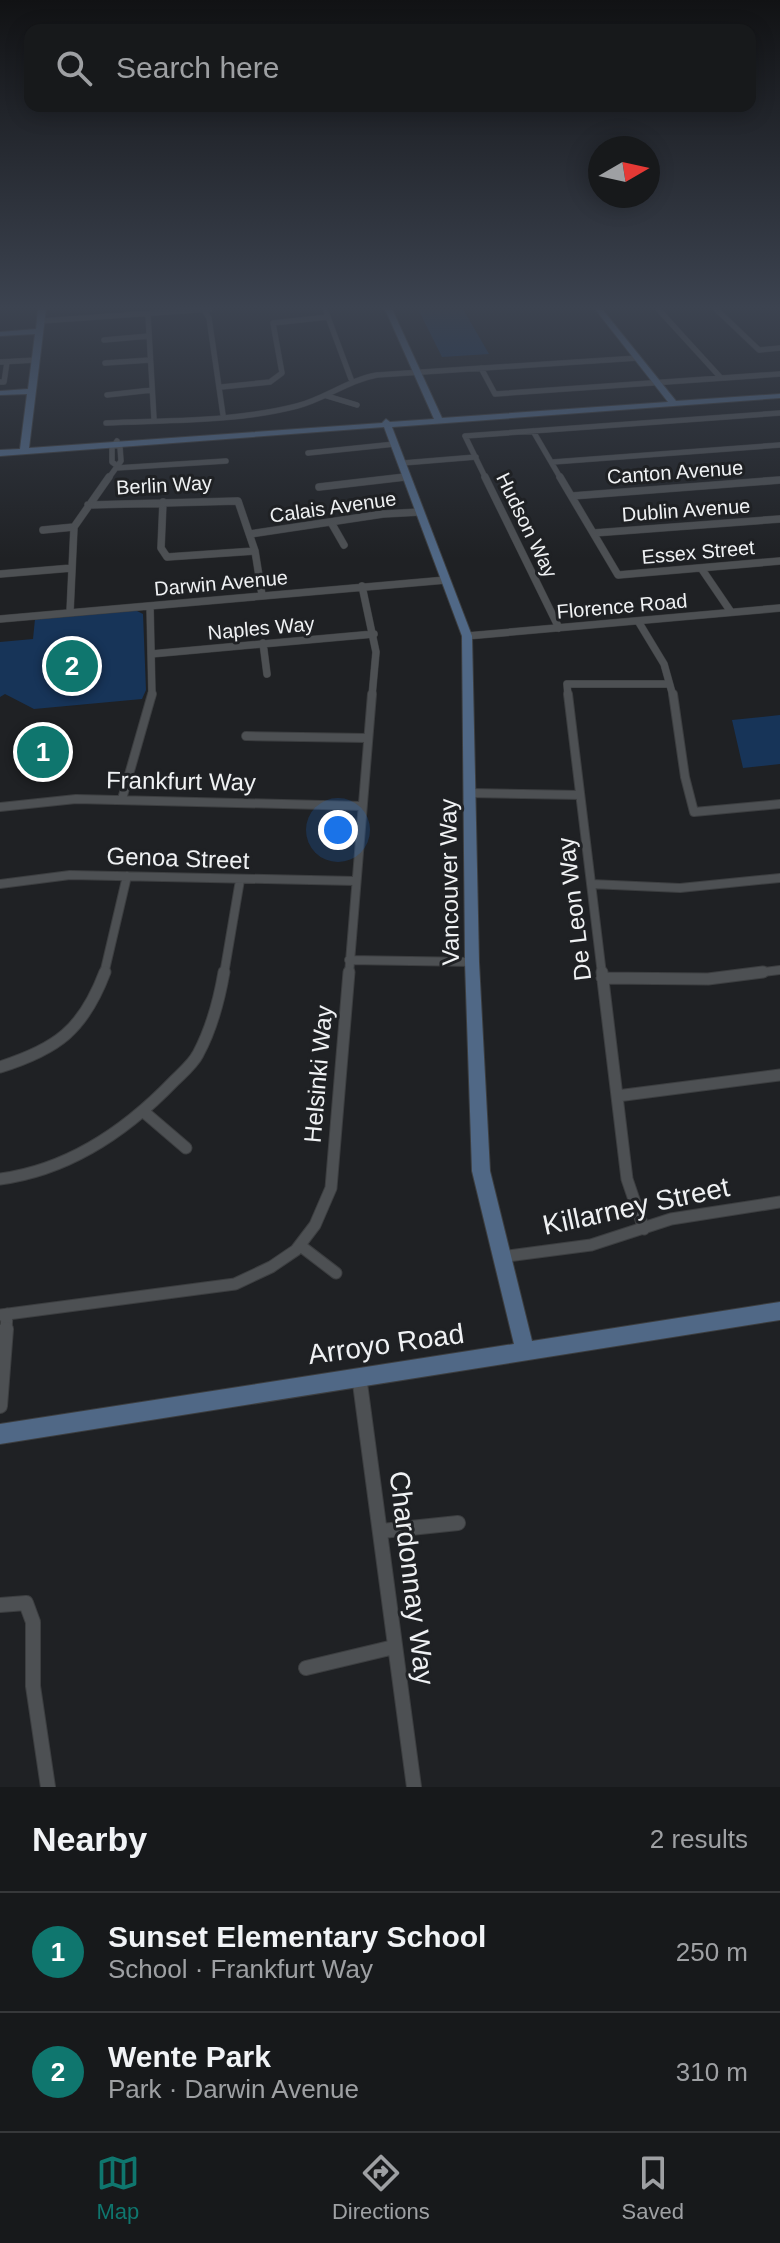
<!DOCTYPE html>
<meta charset="utf-8">
<style>
body{margin:0;font-family:Arial,sans-serif;background:#202224;color:#f1f3f6}
.compass{position:absolute;left:588px;top:136px;width:72px;height:72px;border-radius:50%;background:#17191b;box-shadow:0 4px 20px #0003;rotate:81deg}
.you{position:absolute;left:338px;top:830px;width:28px;height:28px;margin:-20px;border:6px solid #fff;border-radius:50%;background:#1a73e8;box-shadow:0 0 0 12px #1a73e833}
.badge{display:grid;place-items:center;width:52px;height:52px;border-radius:50%;background:#0f766e;color:#fff;font-size:26px;font-weight:700}
.pin{position:absolute;translate:-50% -50%;border:4px solid #fff;box-shadow:0 2px 8px #0006}
.list{margin:0;padding:0;list-style:none}
h2{display:flex;justify-content:space-between;align-items:center;height:104px;margin:0;padding:0 32px;font-size:34px}
h2 small{font-size:26px;font-weight:400;color:#9ea0a3}
.list li{display:grid;grid-template-columns:52px 1fr auto;gap:24px;align-items:center;box-sizing:border-box;height:120px;padding:0 32px;border-top:2px solid #36383a}
.list b{display:block;font-size:30px;white-space:nowrap}
.list p{margin:0;font-size:26px;white-space:nowrap;color:#9ea0a3}
.list em{font-size:26px;font-style:normal;color:#9ea0a3}
.icon{flex:none;width:44px;height:44px;fill:none;stroke:currentColor;stroke-width:2;stroke-linecap:round;stroke-linejoin:round}
.map{position:relative;flex:none;width:780px;height:1787px;overflow:hidden}
.search{position:absolute;background:#17191b;box-shadow:0 4px 20px #0003;left:24px;right:24px;top:24px;height:88px;display:flex;align-items:center;gap:20px;box-sizing:border-box;padding:0 28px;border-radius:16px;color:#9ea0a3;font-size:30px}
.sheet{height:344px;background:#17191b}
nav{display:flex;justify-content:space-around;align-items:center;box-sizing:border-box;height:112px;border-top:2px solid #36383a;background:#17191b;font-size:22px;color:#9ea0a3}
nav a{display:grid;justify-items:center;gap:4px}
nav .on{color:#0f766e}
.map>svg:first-child{display:block}
.green{fill:#173458}
.lines{fill:none;stroke-linecap:round;stroke-linejoin:round}
.street-far4-casing{stroke:#3c3e40;stroke-width:6}
.street-far3-casing{stroke:#3c3e40;stroke-width:8}
.street-far2-casing{stroke:#3c3e40;stroke-width:10}
.street-far1-casing{stroke:#3c3e40;stroke-width:13}
.street-casing{stroke:#3c3e40;stroke-width:16}
.secondary-casing{stroke:#3c3e40;stroke-width:2}
.street-far4{stroke:#4d5053;stroke-width:5}
.street-far3{stroke:#4d5053;stroke-width:7}
.street-far2{stroke:#4d5053;stroke-width:8}
.street-far1{stroke:#4d5053;stroke-width:11}
.street{stroke:#4d5053;stroke-width:14}
.secondary{fill:#506886;fill-rule:evenodd}
.labels{text-anchor:middle;dominant-baseline:central;stroke-width:6;stroke-linejoin:round;paint-order:stroke}
.far-street-label{font-size:20px;fill:#eff1f3;stroke:#1f2124}
.street-label{font-size:24px;fill:#eff1f3;stroke:#1f2124}
.near-street-label{font-size:28px;fill:#eff1f3;stroke:#1f2124}
</style>
<div class="map">
<svg width="780" height="1787" viewBox="0 0 780 1787">
<rect width="100%" height="100%" fill="#1f2124"/>
<path class="green" d="M418 309H463L489 354 442 357Z
M135 610 143 614 146 690 142 699 34 709 5 694 0 697V642L33 639 35 619Z
M780 715V764L743 768 732 720Z"/>
<g class="lines">
<defs>
<path id="street-far4" d="M325 309 351 379
M658 309 721 378
M716 309 759 350 780 348
M204 310 209 318 223 415
M148 315 154 419
M41 321 210 309
M104 340 149 336
M0 362 36 360
M105 363 150 360
M481 368 495 394 780 374
M0 382H4L7 362
M221 387 270 382 282 373 273 323 328 317
M107 395 152 390
M327 396 357 405
M106 423C169 420 235 422 297 406 325 399 348 380 377 375L638 358
M533 431 561 479
M308 453 395 444
M553 462 780 445
M403 463 476 457
M116 465 112 462V448L117 441
M116 468 226 461
M108 479 121 461 120 447 116 445
M387 479 407 477
M486 479 465 436 780 413"/>
<path id="street-far3" d="M485 477 559 628
M560 477 618 575 780 561
M319 487 405 477
M572 496 780 480
M163 502 161 548 167 557 255 551
M88 505 238 501 255 551 262 595
M332 524 344 545
M43 530 74 527
M594 533 780 519
M250 534 383 514 420 512
M701 568 731 612
M0 574 72 568
M362 586 376 652 372 696
M150 606 152 696
M70 612 74 527 109 477
M0 619 446 580
M638 621 664 664 673 696
M467 636 780 608
M263 643 267 674
M151 654 374 634
M568 696 567 684H669"/>
<path id="street-far2" d="M568 694 602 974
M673 694 685 777 694 812 780 804
M246 736 366 738
M469 793 580 795
M122 799 152 694
M0 807 76 799 361 806
M0 884 70 875 355 881
M591 884 680 888 780 878
M349 960 472 962
M104 974 127 876
M224 974 240 880
M349 974 372 694
M747 974 780 970"/>
<path id="street-far1" d="M602 972 627 1179 644 1229
M602 978 708 979 763 972
M0 1067C57 1049 83 1030 105 972
M617 1096 780 1075
M144 1112 186 1148
M0 1179C68 1170 127 1130 174 1081 182 1073 193 1064 198 1054 212 1028 219 1001 224 972
M302 1247 336 1273
M501 1257 591 1245 671 1219 780 1202
M0 1315 235 1284 271 1267 296 1250 315 1225 331 1188 349 972
M6 1331 7 1314"/>
<path id="street" d="M359 1376 414 1787
M0 1406 6 1329
M382 1531 458 1523
M0 1605 26 1603 33 1622V1686L48 1787
M306 1668 394 1647"/>
<path id="secondary" d="M38 309H46L29 448 382 423 386 419 390 422 434 419 385 309H392L442 418 668 402 595 309H602L676 401 780 394V398L392 427 472 636 479 962 490 1171 532 1341 780 1302V1320L0 1444V1424L514 1344 472 1171 465 962 462 636 384 427 0 456V450L20 449 27 394 0 395V391L28 389 35 334 0 336V332L36 329Z"/>
</defs>
<use href="#street-far4" class="street-far4-casing"/>
<use href="#street-far3" class="street-far3-casing"/>
<use href="#street-far2" class="street-far2-casing"/>
<use href="#street-far1" class="street-far1-casing"/>
<use href="#street" class="street-casing"/>
<use href="#secondary" class="secondary-casing"/>
<use href="#street-far4" class="street-far4"/>
<use href="#street-far3" class="street-far3"/>
<use href="#street-far2" class="street-far2"/>
<use href="#street-far1" class="street-far1"/>
<use href="#street" class="street"/>
<use href="#secondary" class="secondary"/>
</g>
<linearGradient id="sky" x2="0" y2="1"><stop stop-color="#111214"/><stop offset="0.55" stop-color="#3c4350"/><stop offset="1" stop-color="#3c4350" stop-opacity="0"/></linearGradient>
<rect width="780" height="559" fill="url(#sky)"/>
<g class="labels">
<g class="far-street-label">
<text transform="translate(675 472) rotate(-4)">Canton Avenue</text>
<text transform="translate(164 485) rotate(-3)">Berlin Way</text>
<text transform="translate(333 507) rotate(-8)">Calais Avenue</text>
<text transform="translate(686 510) rotate(-4)">Dublin Avenue</text>
<text transform="translate(527 525) rotate(64)">Hudson Way</text>
<text transform="translate(698 552) rotate(-5)">Essex Street</text>
<text transform="translate(221 583) rotate(-5)">Darwin Avenue</text>
<text transform="translate(622 606) rotate(-5)">Florence Road</text>
<text transform="translate(261 628) rotate(-5)">Naples Way</text>
</g>
<g class="street-label">
<text transform="translate(181 781) rotate(1)">Frankfurt Way</text>
<text transform="translate(178 858) rotate(2)">Genoa Street</text>
<text transform="translate(449 882) rotate(-91)">Vancouver Way</text>
<text transform="translate(574 909) rotate(-97)">De Leon Way</text>
<text transform="translate(318 1074) rotate(-85)">Helsinki Way</text>
</g>
<g class="near-street-label">
<text transform="translate(636 1206) rotate(-12)">Killarney Street</text>
<text transform="translate(386 1344) rotate(-8)">Arroyo Road</text>
<text transform="translate(412 1578) rotate(83)">Chardonnay Way</text>
</g>
</g>
</svg>
<svg class="compass" viewBox="-18 -18 36 36"><path d="M0-13l5 13h-10z" fill="#e53935"/><path d="M0 13l5-13h-10z" fill="#9ea0a3"/></svg>
<div class="you"></div>
<div class="pin badge" style="left:43px;top:752px">1</div>
<div class="pin badge" style="left:72px;top:666px">2</div>
<div class="search"><svg class="icon" aria-label="search" viewBox="0 0 24 24"><circle cx="10" cy="10" r="6"/><path d="M15 15l6 6"/></svg>Search here</div>
</div>
<section class="sheet">
<h2>Nearby<small>2 results</small></h2>
<ul class="list">
<li><span class="badge">1</span><div><b>Sunset Elementary School</b><p>School · Frankfurt Way</p></div><em>250 m</em></li>
<li><span class="badge">2</span><div><b>Wente Park</b><p>Park · Darwin Avenue</p></div><em>310 m</em></li>
</ul>
</section>
<nav>
<a class="on"><svg class="icon" aria-label="map" viewBox="0 0 24 24"><path d="M3 6l6-2 6 2 6-2v14l-6 2-6-2-6 2zM9 4v14M15 6v14"/></svg>Map</a>
<a><svg class="icon" aria-label="directions" viewBox="0 0 24 24"><path d="M12 3l9 9-9 9-9-9zM9 14v-3h6M13 9l2 2-2 2"/></svg>Directions</a>
<a><svg class="icon" aria-label="saved" viewBox="0 0 24 24"><path d="M7 4h10v16l-5-4-5 4z"/></svg>Saved</a>
</nav>
